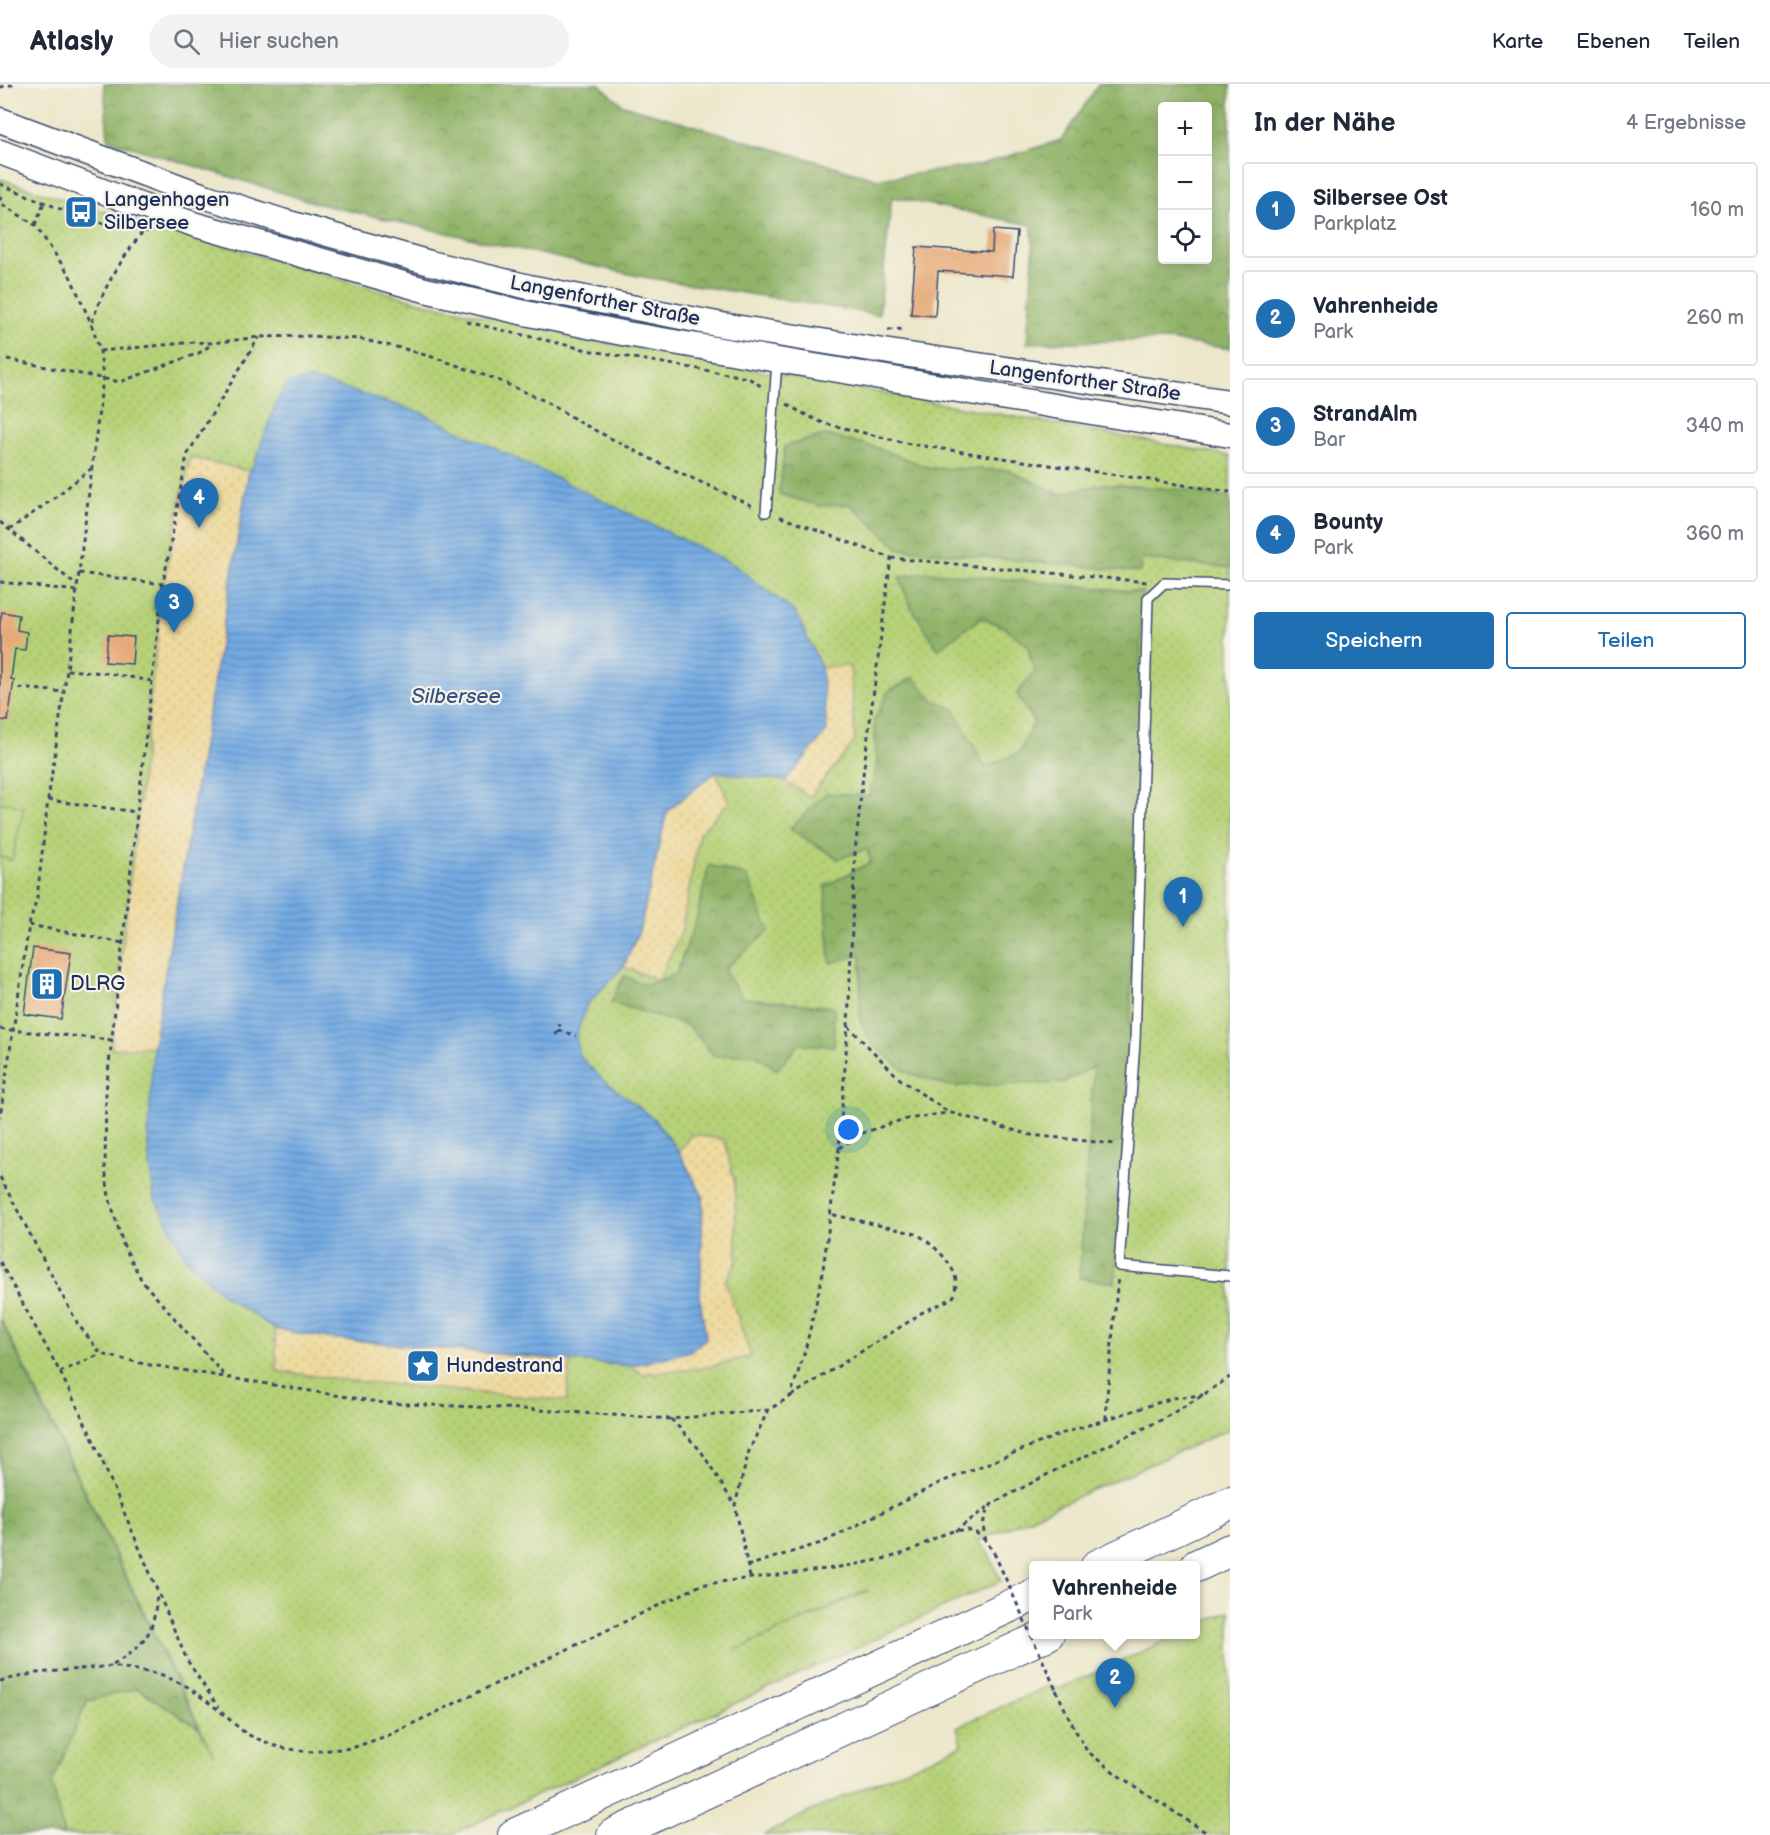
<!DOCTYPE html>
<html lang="de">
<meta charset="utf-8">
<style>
body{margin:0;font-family:"Balsamiq Sans",sans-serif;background:#f2f2f3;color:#1f2937}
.controls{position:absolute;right:18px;top:18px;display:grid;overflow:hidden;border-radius:6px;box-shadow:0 3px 15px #0003}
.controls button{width:54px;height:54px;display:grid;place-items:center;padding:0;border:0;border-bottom:2px solid #e0e1e3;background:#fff;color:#1f2937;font:30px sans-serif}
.you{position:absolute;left:849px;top:1046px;width:21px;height:21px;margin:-15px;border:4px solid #fff;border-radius:50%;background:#1a73e8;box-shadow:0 0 0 9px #1a73e833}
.badge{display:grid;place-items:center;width:39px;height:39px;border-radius:50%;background:#1f6fb2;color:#fff;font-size:20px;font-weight:700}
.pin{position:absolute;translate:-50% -50px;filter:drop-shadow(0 2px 3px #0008)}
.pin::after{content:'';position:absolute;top:32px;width:21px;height:18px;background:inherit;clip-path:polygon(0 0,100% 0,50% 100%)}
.popup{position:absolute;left:1029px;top:1477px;width:171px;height:78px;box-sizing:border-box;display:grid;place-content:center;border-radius:6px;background:#fff;filter:drop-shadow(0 2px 4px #0005);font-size:20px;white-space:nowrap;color:#747a83}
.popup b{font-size:22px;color:#1f2937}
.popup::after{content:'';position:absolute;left:50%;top:100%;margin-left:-12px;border:12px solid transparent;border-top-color:#fff}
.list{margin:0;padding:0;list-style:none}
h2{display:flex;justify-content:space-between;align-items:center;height:78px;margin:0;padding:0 24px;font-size:26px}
h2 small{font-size:20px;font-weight:400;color:#747a83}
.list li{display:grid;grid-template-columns:39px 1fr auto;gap:18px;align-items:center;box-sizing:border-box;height:96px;margin:0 12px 12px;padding:0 12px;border:2px solid #e0e1e3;border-radius:6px}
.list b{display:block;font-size:22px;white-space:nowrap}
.list p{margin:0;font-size:20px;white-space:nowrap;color:#747a83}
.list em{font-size:20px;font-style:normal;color:#747a83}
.actions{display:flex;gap:12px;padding:18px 24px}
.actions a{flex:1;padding:14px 0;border:2px solid #1f6fb2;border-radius:6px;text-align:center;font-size:21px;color:#1f6fb2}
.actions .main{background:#1f6fb2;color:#fff}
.icon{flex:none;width:33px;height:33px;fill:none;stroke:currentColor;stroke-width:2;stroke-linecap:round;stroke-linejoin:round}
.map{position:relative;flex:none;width:1230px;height:1751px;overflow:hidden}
header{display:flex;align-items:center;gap:36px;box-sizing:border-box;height:84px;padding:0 30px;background:#fff;border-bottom:2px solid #e0e1e3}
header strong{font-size:28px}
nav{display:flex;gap:33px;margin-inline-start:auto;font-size:21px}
.search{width:420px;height:54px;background:#f2f2f3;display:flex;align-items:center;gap:15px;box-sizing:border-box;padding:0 21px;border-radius:33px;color:#747a83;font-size:22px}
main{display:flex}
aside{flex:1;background:#fff}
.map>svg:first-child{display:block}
.green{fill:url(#green-dots);stroke:#68806a;stroke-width:1.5;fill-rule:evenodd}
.forest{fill:url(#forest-crowns);stroke:#567163;stroke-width:1.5;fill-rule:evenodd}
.sand{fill:url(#sand-dots);stroke:#84847e;stroke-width:1.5}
.pitch{fill:#b6d177;stroke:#68806a;stroke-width:1.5}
.water{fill:url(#water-rules);stroke:#476ca0;stroke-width:1.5}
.building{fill:#e6aa79}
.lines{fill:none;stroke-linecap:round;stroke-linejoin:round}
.lane-casing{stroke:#3a4b6e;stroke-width:12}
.secondary-casing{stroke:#3a4b6e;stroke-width:27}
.highway-casing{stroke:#3a4b6e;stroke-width:34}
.path{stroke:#3a4b6e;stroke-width:3;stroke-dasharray:4.5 4.5;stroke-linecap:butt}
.lane{stroke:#fff;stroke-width:9}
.secondary{stroke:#fff;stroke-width:24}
.highway{stroke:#fff;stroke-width:32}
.path-bridge{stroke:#3a4b6e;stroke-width:3;stroke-dasharray:4.5 4.5;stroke-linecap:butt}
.labels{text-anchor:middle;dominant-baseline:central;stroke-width:4.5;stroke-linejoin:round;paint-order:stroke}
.poi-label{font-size:20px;fill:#1b2f5e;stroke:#f7f3e8;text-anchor:start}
.street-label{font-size:20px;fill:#1b2f5e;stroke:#f7f3e8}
.water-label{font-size:21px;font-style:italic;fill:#355486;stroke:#f7f3e8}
</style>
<header>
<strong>Atlasly</strong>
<div class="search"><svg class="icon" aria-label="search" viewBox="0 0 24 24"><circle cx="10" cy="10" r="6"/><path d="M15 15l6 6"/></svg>Hier suchen</div>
<nav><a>Karte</a><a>Ebenen</a><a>Teilen</a></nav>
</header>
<main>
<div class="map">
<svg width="1230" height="1751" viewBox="0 0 1230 1751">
<defs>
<pattern id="green-dots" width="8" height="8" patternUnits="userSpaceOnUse" patternTransform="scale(1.5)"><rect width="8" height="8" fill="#b6d177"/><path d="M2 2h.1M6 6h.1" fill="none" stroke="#9cb469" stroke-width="1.8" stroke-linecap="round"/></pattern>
<pattern id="forest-crowns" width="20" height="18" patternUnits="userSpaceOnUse" patternTransform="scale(1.5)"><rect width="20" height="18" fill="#90b368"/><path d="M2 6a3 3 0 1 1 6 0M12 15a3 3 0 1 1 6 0" fill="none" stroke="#759259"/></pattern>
<pattern id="sand-dots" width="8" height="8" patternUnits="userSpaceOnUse" patternTransform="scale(1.5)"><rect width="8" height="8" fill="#eeda9e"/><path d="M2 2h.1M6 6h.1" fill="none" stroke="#ccbb8a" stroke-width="1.8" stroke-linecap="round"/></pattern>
<pattern id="water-rules" width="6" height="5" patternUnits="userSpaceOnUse" patternTransform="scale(1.5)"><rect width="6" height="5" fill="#73aae2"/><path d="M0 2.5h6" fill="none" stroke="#5e8bba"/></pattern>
</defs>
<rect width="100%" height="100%" fill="#f7f3e8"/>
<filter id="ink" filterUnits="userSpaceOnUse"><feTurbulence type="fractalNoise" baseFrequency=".0167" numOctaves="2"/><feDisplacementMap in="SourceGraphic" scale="12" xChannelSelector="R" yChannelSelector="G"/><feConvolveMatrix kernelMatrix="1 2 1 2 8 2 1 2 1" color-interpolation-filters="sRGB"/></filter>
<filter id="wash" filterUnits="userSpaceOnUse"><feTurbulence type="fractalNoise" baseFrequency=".008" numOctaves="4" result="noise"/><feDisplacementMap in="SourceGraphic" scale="24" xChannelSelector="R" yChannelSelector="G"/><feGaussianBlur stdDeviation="1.35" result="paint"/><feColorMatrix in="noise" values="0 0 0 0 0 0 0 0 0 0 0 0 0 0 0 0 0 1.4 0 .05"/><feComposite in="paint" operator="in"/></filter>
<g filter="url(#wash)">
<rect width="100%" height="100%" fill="#ece7cb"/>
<path class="green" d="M0 95 75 119 420 218 624 262 1230 372V1345L978 1457 988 1469 1001 1497 450 1751H64L52 1699 87 1617 137 1604 199 1644 214 1672 0 1233ZM867 1506 868 1507 734 1567Z
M1230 1527V1751H764L811 1727 962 1661 957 1643 1048 1602 1061 1604 1178 1551 1196 1550V1542Z"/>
<path class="forest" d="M104 0H599L623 21 878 95 979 81 1061 56 1099 0H1230V265L1168 256 1027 259 1033 170 1032 141 892 113 879 231 638 192 319 120 108 56ZM1208 22V176H1162V22Z
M825 351 871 362 930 384 1008 386 1059 410 1103 400 1188 406 1230 414V484L1142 475 1140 488 900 465 849 420 820 422 779 410 785 362Z
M927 488 1142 508 1129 984 1115 1199 1079 1194 1094 982 1063 999 948 1002 906 988 872 960 860 937 861 871 830 879 825 802 871 778 867 765 838 775 790 745 826 709 869 712 877 681 874 638 888 608 913 593 933 616 954 625 985 683 1019 669 1034 638 1017 610 1035 587 1027 561 1004 543 981 534 938 565 911 523 899 493Z
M709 781 747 792 769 847 724 885 742 914 834 923V962L799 960 777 986 755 970 714 972 688 942 611 918 624 892 646 901 676 890 696 837Z
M0 1235 199 1644 137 1604 87 1617 52 1699 64 1751H0Z"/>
<path class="sand" d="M190 373 249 387 153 962 111 965 163 502Z
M850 582 855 657 810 713 785 697 827 647 821 583Z
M716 688 729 718 699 750 681 849 658 896 624 883 640 844 667 727Z
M691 1050 725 1056 735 1101 737 1178 725 1197 751 1272 704 1284 642 1290 630 1282 690 1267 706 1254 700 1216 703 1113 679 1068Z
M275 1245 329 1254 570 1277 567 1317 345 1296 277 1287Z"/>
<path class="pitch" d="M0 718 24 723 12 776 0 773Z"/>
<path class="water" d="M311 295 343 304 422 329 733 480 796 529 821 583 827 647 785 697 716 688 667 727 640 844 623 883 587 921 576 952 580 972 601 994 654 1035 679 1068 703 1113 700 1216 706 1254 690 1267 630 1282 329 1254 275 1245 225 1213 185 1173 154 1113 148 1064 153 962 249 387 254 380 278 314 288 299Z"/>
<g id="blocks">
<path class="building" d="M993 146 1017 148 1013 192 938 187 935 232 911 230 916 163 992 168Z
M2 528 19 531 17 546 27 548 25 566 15 565 11 595 14 596 8 637 0 636V539Z
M108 551 134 553 132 580 105 578Z
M33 864 71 869 61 935 24 930Z"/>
</g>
</g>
<g filter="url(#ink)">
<use href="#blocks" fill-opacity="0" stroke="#3a4b6e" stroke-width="1.5"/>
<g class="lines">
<defs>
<path id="lane" d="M766 428 777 278
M1230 501 1164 499 1148 514 1135 958 1119 1182 1230 1192"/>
<path id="secondary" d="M0 36 201 111 282 137 430 179 529 203 722 241 902 270 1230 318
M0 68 134 119 193 140 425 206 525 229 627 250 778 276 1230 351"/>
<path id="highway" d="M1097 1482 1230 1419
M1196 1482 1230 1466
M514 1751 1034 1511
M613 1751 1048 1550"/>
</defs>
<use href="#lane" class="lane-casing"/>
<use href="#secondary" class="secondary-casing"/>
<use href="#highway" class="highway-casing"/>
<path class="path" d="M0 3 16 0
M0 100 89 137 152 148
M0 112 2 120 35 141 70 192 91 239 100 267 103 294 67 586 48 716 37 814 29 841 0 1033
M35 141 44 119
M92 238C104 202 121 176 144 146
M467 238 592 267 734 291 750 295 764 304
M888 246 904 245
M100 267 195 258 213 259 259 253 309 252 360 255 405 265 442 276 500 297 545 317 583 340 657 378 755 423
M7 275 120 298 199 269 212 260
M787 320 802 329 823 339 910 360 1230 408
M0 438 77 502
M9 446 53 415 92 384
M891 474 1147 498
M79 489 163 500
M0 498 77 507
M67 586 106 589 152 597 163 500 187 371 259 253
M152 597 106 1007 105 1084 109 1113 123 1160 142 1197 224 1291
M19 604 64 608
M48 716 137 728
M29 841 123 859
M848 942 900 995 948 1028 1031 1051 1115 1060
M0 945 112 956
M558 946 576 952
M556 951 560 940
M839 1064 860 1050 901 1036 947 1029
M0 1093 62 1211 78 1240 101 1270 145 1280 384 1319 524 1325 671 1335 768 1326 790 1313 805 1267 822 1193 839 1064 848 942 855 769 863 691 891 474 778 432
M0 1178 60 1288 92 1353 187 1576 218 1623
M60 1288 101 1270
M791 1312 913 1235C925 1224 942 1222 954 1212 955 1207 956 1202 956 1197 954 1178 932 1160 917 1150L830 1130
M671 1335 701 1367 734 1420
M1106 1335V1323L1118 1193
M955 1447 988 1423
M986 1457C982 1442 982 1433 992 1420L1052 1388 1161 1336 1203 1311 1230 1293
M747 1482 824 1458 939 1399 1061 1350 1173 1314 1203 1311
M750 1493 735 1421 749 1367 768 1326
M113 1581C147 1559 154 1550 157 1509
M0 1597 37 1589 112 1582 160 1590 188 1603 220 1627 246 1650 278 1663 308 1668 352 1664 389 1651 701 1501C768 1490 837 1488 902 1470 921 1464 945 1444 967 1446 979 1447 988 1459 994 1469
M1056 1606 1073 1642 1087 1667 1119 1692 1210 1751"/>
<use href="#lane" class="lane"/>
<use href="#secondary" class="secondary"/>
<use href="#highway" class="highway"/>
<path class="path-bridge" d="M994 1469 1056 1606"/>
</g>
</g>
<defs>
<symbol id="bus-square" viewBox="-11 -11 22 22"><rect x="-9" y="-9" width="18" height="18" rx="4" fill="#1f6fb2" stroke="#f7f3e8"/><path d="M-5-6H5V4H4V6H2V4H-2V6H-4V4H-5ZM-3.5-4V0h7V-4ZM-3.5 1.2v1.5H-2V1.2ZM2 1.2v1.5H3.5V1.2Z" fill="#fff"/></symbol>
<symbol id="building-square" viewBox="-11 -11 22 22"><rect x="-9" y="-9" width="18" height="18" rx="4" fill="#1f6fb2" stroke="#f7f3e8"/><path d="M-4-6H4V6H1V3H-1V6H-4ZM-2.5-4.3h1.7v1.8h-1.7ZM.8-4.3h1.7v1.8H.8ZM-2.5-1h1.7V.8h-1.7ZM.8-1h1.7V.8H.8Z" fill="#fff"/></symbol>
<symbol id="sight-square" viewBox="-11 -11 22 22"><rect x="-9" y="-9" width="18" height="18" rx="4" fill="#1f6fb2" stroke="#f7f3e8"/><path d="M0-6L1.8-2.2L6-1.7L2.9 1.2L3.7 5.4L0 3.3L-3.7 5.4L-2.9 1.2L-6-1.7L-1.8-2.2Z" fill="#fff"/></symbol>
</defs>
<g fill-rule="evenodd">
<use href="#bus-square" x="62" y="109" width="38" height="38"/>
<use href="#building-square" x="28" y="881" width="38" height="38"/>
<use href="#sight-square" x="404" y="1263" width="38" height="38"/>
</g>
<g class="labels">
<g class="poi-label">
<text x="104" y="116">Langenhagen<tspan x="104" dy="23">Silbersee</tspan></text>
<text x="70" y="900">DLRG</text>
<text x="446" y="1282">Hundestrand</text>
</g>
<g class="street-label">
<text transform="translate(605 217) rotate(11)">Langenforther Straße</text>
<text transform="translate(1085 297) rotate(8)">Langenforther Straße</text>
</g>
<g class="water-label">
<text x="456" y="612">Silbersee</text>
</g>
</g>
</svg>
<div class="controls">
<button>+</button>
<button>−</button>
<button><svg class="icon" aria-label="locate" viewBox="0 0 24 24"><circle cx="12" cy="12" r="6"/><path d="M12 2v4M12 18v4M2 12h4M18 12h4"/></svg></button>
</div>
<div class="you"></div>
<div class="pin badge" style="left:1183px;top:843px">1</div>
<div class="pin badge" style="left:1115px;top:1624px">2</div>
<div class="popup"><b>Vahrenheide</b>Park</div>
<div class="pin badge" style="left:174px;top:549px">3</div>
<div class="pin badge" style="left:199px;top:444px">4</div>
</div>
<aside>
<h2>In der Nähe<small>4 Ergebnisse</small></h2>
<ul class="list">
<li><span class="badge">1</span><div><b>Silbersee Ost</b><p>Parkplatz</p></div><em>160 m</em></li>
<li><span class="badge">2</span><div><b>Vahrenheide</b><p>Park</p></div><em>260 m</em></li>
<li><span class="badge">3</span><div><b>StrandAlm</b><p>Bar</p></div><em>340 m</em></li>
<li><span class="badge">4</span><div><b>Bounty</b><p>Park</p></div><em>360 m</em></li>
</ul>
<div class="actions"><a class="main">Speichern</a><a>Teilen</a></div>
</aside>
</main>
